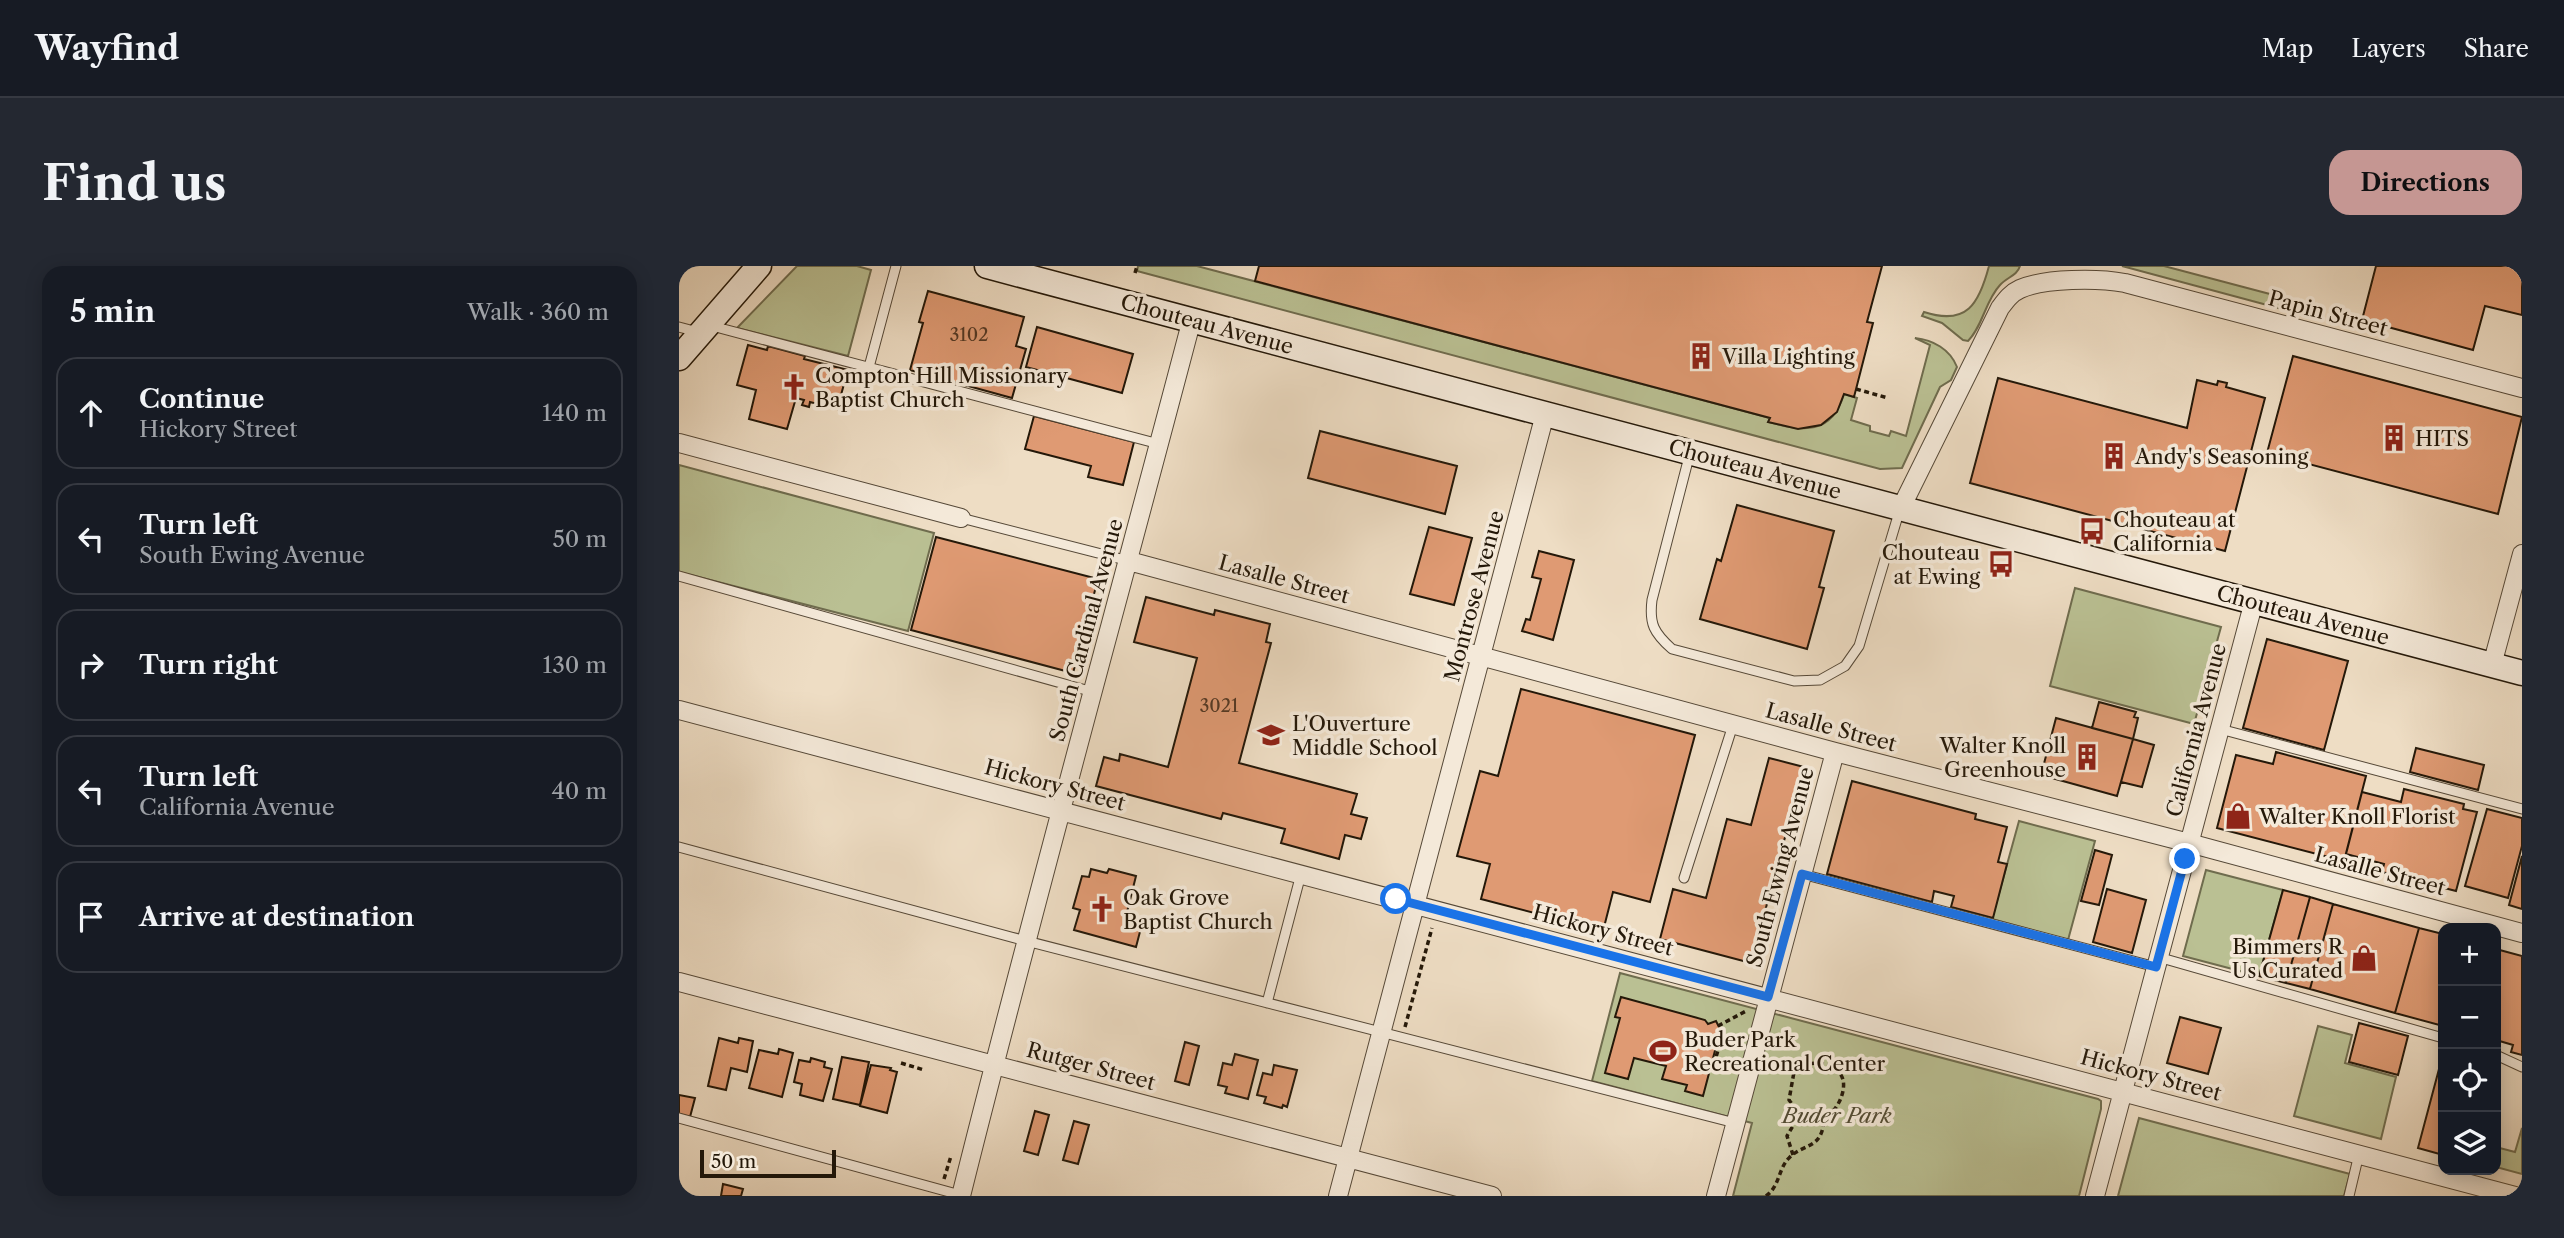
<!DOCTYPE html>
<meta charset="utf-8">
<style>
body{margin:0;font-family:"Libre Caslon Text",serif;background:#242831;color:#f1f3f6}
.controls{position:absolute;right:21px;bottom:21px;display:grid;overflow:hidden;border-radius:14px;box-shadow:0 4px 18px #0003}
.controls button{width:63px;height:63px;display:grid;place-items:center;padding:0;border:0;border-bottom:2px solid #363941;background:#171b24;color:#f1f3f6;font:35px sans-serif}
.scale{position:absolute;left:21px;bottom:18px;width:136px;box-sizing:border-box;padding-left:7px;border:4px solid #241809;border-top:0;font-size:19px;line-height:24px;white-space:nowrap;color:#241809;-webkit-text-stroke:5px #f4e9d9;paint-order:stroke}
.stop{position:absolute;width:21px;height:21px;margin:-16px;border:5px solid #1a73e8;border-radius:50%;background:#fff}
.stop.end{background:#1a73e8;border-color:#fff;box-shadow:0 2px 7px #0008}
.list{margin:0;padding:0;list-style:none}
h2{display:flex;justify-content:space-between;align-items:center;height:91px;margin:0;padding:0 28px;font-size:30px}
h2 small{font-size:23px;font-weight:400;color:#9ea1a6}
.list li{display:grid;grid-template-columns:46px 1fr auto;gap:21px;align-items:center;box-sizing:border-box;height:112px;margin:0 14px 14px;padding:0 14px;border:2px solid #363941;border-radius:21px}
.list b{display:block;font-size:26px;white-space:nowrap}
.list p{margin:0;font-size:23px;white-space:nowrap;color:#9ea1a6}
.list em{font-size:23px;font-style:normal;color:#9ea1a6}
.icon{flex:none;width:38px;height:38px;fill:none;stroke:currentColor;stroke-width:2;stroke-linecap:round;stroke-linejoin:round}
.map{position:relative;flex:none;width:1843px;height:930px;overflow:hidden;border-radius:21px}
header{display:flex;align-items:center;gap:42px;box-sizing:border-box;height:98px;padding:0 35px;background:#171b24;border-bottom:2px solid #363941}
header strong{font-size:33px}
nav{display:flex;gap:38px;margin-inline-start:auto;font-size:24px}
.intro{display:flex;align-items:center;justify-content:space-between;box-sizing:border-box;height:168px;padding:0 42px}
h1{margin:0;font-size:49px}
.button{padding:18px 32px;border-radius:21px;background:#c59692;color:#111;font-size:24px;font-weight:700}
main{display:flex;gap:42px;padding:0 42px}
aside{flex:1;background:#171b24;border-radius:21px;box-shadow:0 4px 18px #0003}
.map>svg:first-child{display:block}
.green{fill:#bac093;stroke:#6f6c4e;stroke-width:2}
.building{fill:#df9a73;stroke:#241809;stroke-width:2}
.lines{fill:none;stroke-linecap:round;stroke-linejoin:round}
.lane-casing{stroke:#564938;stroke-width:11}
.street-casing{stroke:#564938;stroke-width:20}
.secondary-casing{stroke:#241809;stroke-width:27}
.path{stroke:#241809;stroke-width:3.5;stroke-dasharray:5 3.5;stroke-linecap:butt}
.lane{stroke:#f4e9d9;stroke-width:9}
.street{stroke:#f4e9d9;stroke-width:18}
.secondary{stroke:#f4e9d9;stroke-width:24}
.route{stroke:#1a73e8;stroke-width:9}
.labels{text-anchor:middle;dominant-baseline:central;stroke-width:7;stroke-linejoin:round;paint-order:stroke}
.number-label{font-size:18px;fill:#533824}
.street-label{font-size:21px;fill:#241809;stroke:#f4e9d9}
.poi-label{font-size:21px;fill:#241809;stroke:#f4e9d9;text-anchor:start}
.park-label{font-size:21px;font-style:italic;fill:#514a32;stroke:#f4e9d9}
</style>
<header>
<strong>Wayfind</strong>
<nav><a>Map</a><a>Layers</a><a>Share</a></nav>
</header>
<div class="intro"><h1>Find us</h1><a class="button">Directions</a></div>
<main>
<aside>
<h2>5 min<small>Walk · 360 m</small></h2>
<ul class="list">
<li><svg class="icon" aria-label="ahead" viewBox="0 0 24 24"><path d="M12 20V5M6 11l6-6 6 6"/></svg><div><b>Continue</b><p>Hickory Street</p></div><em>140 m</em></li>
<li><svg class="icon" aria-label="left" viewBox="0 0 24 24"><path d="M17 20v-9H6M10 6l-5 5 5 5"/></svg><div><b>Turn left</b><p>South Ewing Avenue</p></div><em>50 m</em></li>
<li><svg class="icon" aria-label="right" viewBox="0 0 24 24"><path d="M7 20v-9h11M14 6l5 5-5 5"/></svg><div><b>Turn right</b></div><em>130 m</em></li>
<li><svg class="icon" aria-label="left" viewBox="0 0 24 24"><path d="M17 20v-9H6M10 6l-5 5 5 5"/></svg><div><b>Turn left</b><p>California Avenue</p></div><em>40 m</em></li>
<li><svg class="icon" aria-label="arrive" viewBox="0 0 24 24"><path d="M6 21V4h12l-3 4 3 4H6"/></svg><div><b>Arrive at destination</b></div></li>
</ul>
</aside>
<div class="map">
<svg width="1843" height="930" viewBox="0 0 1843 930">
<rect width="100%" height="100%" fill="#eeddc4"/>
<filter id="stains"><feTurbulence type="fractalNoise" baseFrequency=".00286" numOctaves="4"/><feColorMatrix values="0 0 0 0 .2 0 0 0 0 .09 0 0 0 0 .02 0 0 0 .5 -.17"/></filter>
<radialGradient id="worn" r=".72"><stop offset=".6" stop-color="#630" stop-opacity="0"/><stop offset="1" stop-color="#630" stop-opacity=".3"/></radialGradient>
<path class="green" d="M118 0H178L192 4 169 90 58 62Z
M459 0H518L1091 152 1090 156C1124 166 1153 169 1165 128L1178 132 1172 154 1191 160V165L1210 170 1212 165 1227 170 1251 79 1236 72C1254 74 1271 83 1278 101L1272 114 1261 121 1223 202 1201 203 458 5Z
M1310 0H1341C1338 10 1328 11 1321 19 1306 35 1304 60 1289 75L1284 74 1263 57 1243 50 1245 46C1288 60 1300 38 1310 0Z
M1443 0H1485L1606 32 1603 43Z
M0 199 255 267 229 365 0 306Z
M1396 322 1542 361 1515 458 1371 420Z
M1340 555 1416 575 1389 674 1313 653Z
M1527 604 1604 624 1580 710 1504 690Z
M941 707 1419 833 1422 835V843L1400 930H1054L1073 857 913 815Z
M1639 760 1673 769 1666 797 1717 811 1702 873 1615 850Z
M1460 852 1671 908 1665 930H1439Z
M1843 862V908L1817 901V881L1836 886Z"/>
<path class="building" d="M580 0H1203L1188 56 1194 57 1175 131 1165 128 1158 146 1142 159 1119 163 1089 156 1091 152 576 15Z
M1697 0H1843V49L1806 40 1794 84 1683 54Z
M249 25 345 51 337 80 347 83 333 132 231 104 244 57 240 56Z
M358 61 454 88 443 127 347 101Z
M69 79 88 84 89 80 126 90 125 93 169 104 158 143 131 136 130 141 123 139 125 134 117 132 108 163 70 153 77 124 58 119Z
M1614 90 1843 151 1819 248 1588 187Z
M1319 112 1508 162 1518 114 1538 119 1539 115 1548 117 1547 121 1586 132 1546 285 1291 217Z
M355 150 455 176 444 219 409 211 412 200 346 183Z
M641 165 778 200 766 248 629 212Z
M1058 239 1155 265 1140 321 1145 322 1128 383 1021 353 1038 293 1042 295Z
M750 261 793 272 775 339 731 328Z
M257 271 419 313 394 407 232 364Z
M860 285 895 294 874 374 843 365 847 353 851 354 862 313 853 311Z
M467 331 535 349 536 344 591 358 587 376 592 377 560 497 678 528 672 548 688 552 682 573 666 569 660 593 602 577 606 563 544 547 542 553 417 520 425 491 440 495 441 488 489 501 518 392 455 376Z
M1588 373 1669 395 1645 484 1564 462Z
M842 423 1016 469 971 636 934 626 924 665 802 633 811 598 778 590 801 505 819 510Z
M1420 436 1457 446 1455 451 1459 452 1454 473 1413 462Z
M1377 452 1454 473 1438 530 1362 509Z
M1454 473 1475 479 1463 521 1442 516Z
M1737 482 1805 499 1799 524 1731 506Z
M1597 486 1687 510 1665 595 1538 562 1557 489 1594 498Z
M1090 492 1125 501 1072 697 981 673 994 623 1027 632 1048 553 1072 559Z
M1173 515 1297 548 1296 553 1328 561 1319 596 1328 598 1314 652 1272 641 1275 630 1255 625 1253 636 1148 608Z
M1725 523 1785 538 1784 543 1798 546 1777 625 1703 606 1705 598 1667 588 1683 526 1722 536Z
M1808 543 1843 552V580L1829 632 1786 620Z
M1416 584 1433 589 1420 639 1402 635Z
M1843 590V643L1830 639Z
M412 603 428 607 430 603 457 610 446 654 463 658 457 681 395 664 401 644 394 642 403 610 410 611Z
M1428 623 1467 634 1453 687 1414 676Z
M1604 624 1631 631 1607 717 1580 710Z
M1631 631 1654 638 1631 723 1607 717Z
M1654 638 1740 662 1716 747 1631 723Z
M1740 662 1764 668V760L1716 747Z
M1817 683 1843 690V789L1832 786 1834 779 1817 774Z
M942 731 1026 754 1029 758 1037 755 1043 767 1036 772 1038 777 1024 830 1006 825 1008 819 983 813 987 800 955 792 949 813 926 807 941 752 936 751Z
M1501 751 1542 762 1529 808 1488 797Z
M1680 757 1729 770 1719 809 1670 796Z
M40 772 59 777 60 772 74 775 68 806 52 802 47 824 29 820Z
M506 776 520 780 510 819 496 815Z
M100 783 114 787 103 831 70 822 80 784 99 788Z
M556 788 579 794 569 833 546 827 548 821 539 819 544 797 553 799Z
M1764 788V889L1739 882Z
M163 791 190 796 181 839 154 833Z
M132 792 146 796 145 801 153 803 144 835 121 829 123 818 115 816 120 794 131 796Z
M192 799 212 802 211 804 218 806 208 847 181 840Z
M595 799 618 804 608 841 604 839 603 842 585 837 587 831 578 829 584 807 593 809Z
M0 829 16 832 11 851 0 848Z
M356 845 370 849 359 889 345 885Z
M395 855 410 859 399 898 384 894Z
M44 918 64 923 62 930H42Z"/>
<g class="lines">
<defs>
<path id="lane" d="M33 60 480 178
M0 61 19 66
M190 101 217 0
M1011 187 973 334C970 358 975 367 993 383L1115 415 1141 414 1166 400 1180 380 1221 243
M282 252 450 295
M0 310 414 426
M1541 463 1843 543
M0 581 332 671 1056 857
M1123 608 1477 701
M1005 612 1054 459
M1479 691 1764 772
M588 737 622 608
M1817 789 1843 801
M0 852 285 930
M1670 930 1680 888"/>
<path id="street" d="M0 177 282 252
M1222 242 1321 42C1327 34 1332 27 1341 23 1366 12 1419 12 1446 17L1843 122
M450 295 1156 486 1510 577 1843 667
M1813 399 1843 288
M0 444 1836 930
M0 716 813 930
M282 930C355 637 436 346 513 53
M659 930 866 148
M1037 930 1156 486
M1416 930 1575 335"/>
<path id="secondary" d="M308 0 1843 407
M0 92 80 0"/>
</defs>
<use href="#lane" class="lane-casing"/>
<use href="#street" class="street-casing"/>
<use href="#secondary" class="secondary-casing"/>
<path class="path" d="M456 7 458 0
M1177 123 1209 132
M1039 760 1067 745
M726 761 753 662
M1039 770 1042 774 1035 798 1051 803
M222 797 245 804
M1114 889 1108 870 1121 848 1110 834 1115 806C1125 793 1155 794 1163 811 1169 824 1157 849 1143 852 1135 853 1128 850 1121 848
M265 913 272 890
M1087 930C1101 920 1099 903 1110 892 1124 877 1144 884 1145 852"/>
<use href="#lane" class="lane"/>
<use href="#street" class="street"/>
<use href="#secondary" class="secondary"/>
</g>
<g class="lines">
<path class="route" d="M717 633 1089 731 1123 608 1477 701 1506 593"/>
</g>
<defs>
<symbol id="building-bare" viewBox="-9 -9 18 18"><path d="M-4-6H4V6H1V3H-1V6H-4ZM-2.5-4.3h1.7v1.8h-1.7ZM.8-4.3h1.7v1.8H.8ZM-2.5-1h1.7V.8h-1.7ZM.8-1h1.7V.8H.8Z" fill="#8f2418" stroke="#f4e9d9" stroke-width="2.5" paint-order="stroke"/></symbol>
<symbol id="church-bare" viewBox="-9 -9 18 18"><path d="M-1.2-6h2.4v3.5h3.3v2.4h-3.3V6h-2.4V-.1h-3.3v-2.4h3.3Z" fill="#8f2418" stroke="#f4e9d9" stroke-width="2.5" paint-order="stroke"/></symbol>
<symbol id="bus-bare" viewBox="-9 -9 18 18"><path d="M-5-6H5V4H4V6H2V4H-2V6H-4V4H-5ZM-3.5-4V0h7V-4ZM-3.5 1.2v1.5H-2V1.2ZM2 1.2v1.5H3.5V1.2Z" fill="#8f2418" stroke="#f4e9d9" stroke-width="2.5" paint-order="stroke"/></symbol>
<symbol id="school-bare" viewBox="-9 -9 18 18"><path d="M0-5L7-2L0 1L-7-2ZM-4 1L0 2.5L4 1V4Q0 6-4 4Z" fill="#8f2418" stroke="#f4e9d9" stroke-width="2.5" paint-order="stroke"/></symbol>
<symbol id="shop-bare" viewBox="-9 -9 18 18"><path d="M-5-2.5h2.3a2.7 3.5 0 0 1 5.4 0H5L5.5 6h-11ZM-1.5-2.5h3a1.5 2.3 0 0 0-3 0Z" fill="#8f2418" stroke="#f4e9d9" stroke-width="2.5" paint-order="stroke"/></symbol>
<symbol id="stadium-bare" viewBox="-9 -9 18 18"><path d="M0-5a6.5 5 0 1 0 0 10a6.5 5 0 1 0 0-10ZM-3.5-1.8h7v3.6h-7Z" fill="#8f2418" stroke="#f4e9d9" stroke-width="2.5" paint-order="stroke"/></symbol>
</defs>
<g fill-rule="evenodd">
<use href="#building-bare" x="1003" y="71" width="38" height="38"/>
<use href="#church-bare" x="96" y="102" width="38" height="38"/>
<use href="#building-bare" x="1696" y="153" width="38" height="38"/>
<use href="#building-bare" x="1416" y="171" width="38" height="38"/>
<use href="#bus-bare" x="1394" y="246" width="38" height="38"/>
<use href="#bus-bare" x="1303" y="279" width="38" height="38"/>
<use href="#school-bare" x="573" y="450" width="38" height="38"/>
<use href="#building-bare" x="1389" y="472" width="38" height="38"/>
<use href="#shop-bare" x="1540" y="531" width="38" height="38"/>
<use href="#church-bare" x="404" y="624" width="38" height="38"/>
<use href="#shop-bare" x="1666" y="673" width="38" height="38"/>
<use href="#stadium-bare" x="965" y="766" width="38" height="38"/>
</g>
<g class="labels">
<g class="number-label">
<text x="290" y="69">3102</text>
<text x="540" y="440">3021</text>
</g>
<g class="street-label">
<text transform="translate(1649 47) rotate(15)">Papin Street</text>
<text transform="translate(528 58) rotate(15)">Chouteau Avenue</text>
<text transform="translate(1076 203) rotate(15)">Chouteau Avenue</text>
<text transform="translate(605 313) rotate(15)">Lasalle Street</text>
<text transform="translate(795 330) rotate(-75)">Montrose Avenue</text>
<text transform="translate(1624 349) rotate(15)">Chouteau Avenue</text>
<text transform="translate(407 364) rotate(-75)">South Cardinal Avenue</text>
<text transform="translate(1152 461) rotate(15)">Lasalle Street</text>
<text transform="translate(1517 464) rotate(-75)">California Avenue</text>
<text transform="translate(376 519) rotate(15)">Hickory Street</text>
<text transform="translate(1101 601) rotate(-75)">South Ewing Avenue</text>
<text transform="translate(1701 605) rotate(15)">Lasalle Street</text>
<text transform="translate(924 664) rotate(15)">Hickory Street</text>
<text transform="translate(412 800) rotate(15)">Rutger Street</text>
<text transform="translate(1472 809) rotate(15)">Hickory Street</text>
</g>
<g class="poi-label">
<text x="1043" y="90">Villa Lighting</text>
<text x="136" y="109">Compton Hill Missionary<tspan x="136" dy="24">Baptist Church</tspan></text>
<text x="1736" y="172">HITS</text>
<text x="1456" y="190">Andy's Seasoning</text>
<text x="1434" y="253">Chouteau at<tspan x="1434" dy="24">California</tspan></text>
<text x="1301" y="286" text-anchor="end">Chouteau<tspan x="1301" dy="24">at Ewing</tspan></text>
<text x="613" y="457">L'Ouverture<tspan x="613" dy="24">Middle School</tspan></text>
<text x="1387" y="479" text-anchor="end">Walter Knoll<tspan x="1387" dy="24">Greenhouse</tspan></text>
<text x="1580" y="550">Walter Knoll Florist</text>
<text x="444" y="631">Oak Grove<tspan x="444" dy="24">Baptist Church</tspan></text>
<text x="1664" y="680" text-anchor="end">Bimmers R<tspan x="1664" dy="24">Us Curated</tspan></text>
<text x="1005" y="773">Buder Park<tspan x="1005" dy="24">Recreational Center</tspan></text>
</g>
<g class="park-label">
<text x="1158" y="849">Buder Park</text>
</g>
</g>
<rect width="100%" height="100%" filter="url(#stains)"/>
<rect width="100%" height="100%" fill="url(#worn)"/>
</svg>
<div class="controls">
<button>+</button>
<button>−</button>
<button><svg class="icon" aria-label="locate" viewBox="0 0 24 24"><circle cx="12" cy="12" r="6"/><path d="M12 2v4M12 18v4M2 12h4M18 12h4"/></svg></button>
<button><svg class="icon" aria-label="layers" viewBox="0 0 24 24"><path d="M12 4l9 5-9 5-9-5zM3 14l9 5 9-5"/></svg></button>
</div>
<div class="scale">50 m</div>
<div class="stop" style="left:717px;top:633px"></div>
<div class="stop end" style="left:1506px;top:593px"></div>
</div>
</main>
